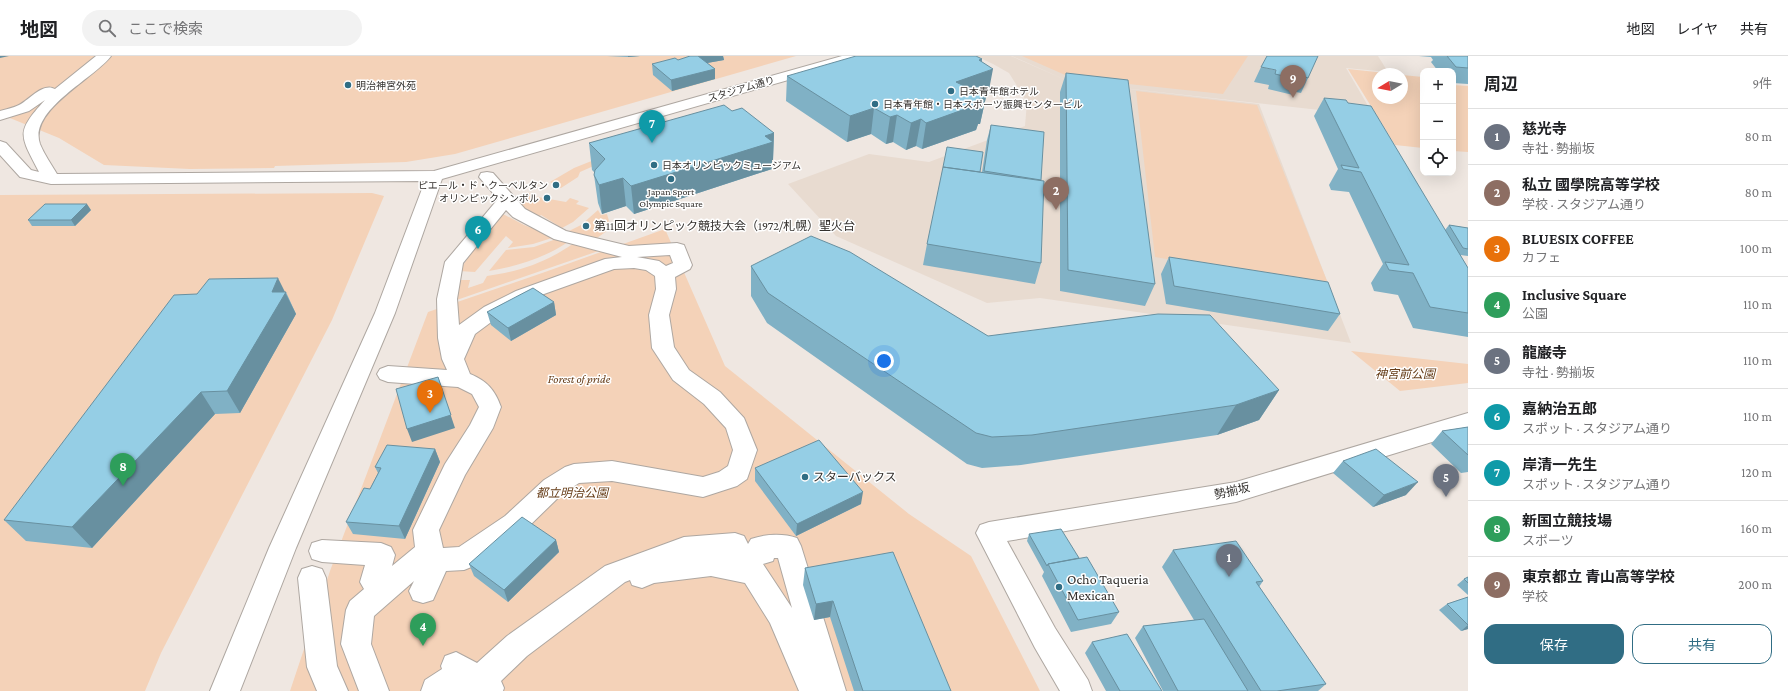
<!DOCTYPE html>
<html lang="ja">
<meta charset="utf-8">
<style>
body{margin:0;font-family:"Crimson Pro","Noto Sans JP",serif;background:#f2f2f2;color:#202124}
.controls{position:absolute;right:12px;top:12px;display:grid;overflow:hidden;border-radius:8px;box-shadow:0 4px 16px #0002}
.controls button{width:36px;height:36px;display:grid;place-items:center;padding:0;border:0;border-bottom:1px solid #e0e0e0;background:#fff;color:#202124;font:20px sans-serif}
.compass{position:absolute;left:1372px;top:12px;width:36px;height:36px;border-radius:50%;background:#fff;box-shadow:0 4px 16px #0002;rotate:260deg}
.you{position:absolute;left:884px;top:305px;width:14px;height:14px;margin:-10px;border:3px solid #fff;border-radius:50%;background:#1a73e8;box-shadow:0 0 0 6px #1a73e833}
.badge{display:grid;place-items:center;width:26px;height:26px;border-radius:50%;background:#306d84;color:#fff;font-size:13px;font-weight:700}
.pin{position:absolute;translate:-50% -33px;filter:drop-shadow(0 1px 2px #0008)}
.pin::after{content:'';position:absolute;top:21px;width:14px;height:12px;background:inherit;clip-path:polygon(0 0,100% 0,50% 100%)}
.list{margin:0;padding:0;list-style:none}
h2{display:flex;justify-content:space-between;align-items:center;height:52px;margin:0;padding:0 16px;font-size:17px}
h2 small{font-size:13px;font-weight:400;color:#757577}
.list li{display:grid;grid-template-columns:26px 1fr auto;gap:12px;align-items:center;box-sizing:border-box;height:56px;padding:0 16px;border-top:1px solid #e0e0e0}
.list b{display:block;font-size:15px;white-space:nowrap}
.list p{margin:0;font-size:13px;white-space:nowrap;color:#757577}
.list em{font-size:13px;font-style:normal;color:#757577}
.actions{display:flex;gap:8px;padding:12px 16px}
.actions a{flex:1;padding:9px 0;border:1px solid #306d84;border-radius:12px;text-align:center;font-size:14px;color:#306d84}
.actions .main{background:#306d84;color:#fff}
.icon{flex:none;width:22px;height:22px;fill:none;stroke:currentColor;stroke-width:2;stroke-linecap:round;stroke-linejoin:round}
.map{position:relative;flex:none;width:1468px;height:635px;overflow:hidden}
header{display:flex;align-items:center;gap:24px;box-sizing:border-box;height:56px;padding:0 20px;background:#fff;border-bottom:1px solid #e0e0e0}
header strong{font-size:19px}
nav{display:flex;gap:22px;margin-inline-start:auto;font-size:14px}
.search{width:280px;height:36px;background:#f2f2f2;display:flex;align-items:center;gap:10px;box-sizing:border-box;padding:0 14px;border-radius:22px;color:#757577;font-size:15px}
main{display:flex}
aside{flex:1;background:#fff}
.map>svg:first-child{display:block}
.built{fill:#e8dbd0}
.green{fill:#f4d2b8}
.lines{fill:none;stroke-linecap:round;stroke-linejoin:round}
.pedestrian-casing{stroke:#aea7a1;stroke-width:2}
.minor-casing{stroke:#aea7a1;stroke-width:2}
.tertiary-casing{stroke:#aea7a1;stroke-width:2}
.pedestrian{fill:#fff;fill-rule:evenodd}
.minor{fill:#fff;fill-rule:evenodd}
.tertiary{fill:#fff;fill-rule:evenodd}
.wall{fill:#80b1c5}
.shaded-wall{fill:#6890a0}
.building{fill:#95cee5;stroke:#6890a0}
.poi-dot{fill:#306d84;stroke:#fff;stroke-width:1.5}
.labels{text-anchor:middle;dominant-baseline:central;stroke-width:3;stroke-linejoin:round;paint-order:stroke}
.far-poi-label{font-size:10px;fill:#34312e;stroke:#fff;text-anchor:start}
.far-street-label{font-size:10px;fill:#34312e;stroke:#fff}
.poi-label{font-size:12px;fill:#34312e;stroke:#fff;text-anchor:start}
.park-label{font-size:12px;font-style:italic;fill:#663c17;stroke:#fff}
.street-label{font-size:12px;fill:#34312e;stroke:#fff}
.near-poi-label{font-size:14px;fill:#34312e;stroke:#fff;text-anchor:start}
</style>
<header>
<strong>地図</strong>
<div class="search"><svg class="icon" aria-label="search" viewBox="0 0 24 24"><circle cx="10" cy="10" r="6"/><path d="M15 15l6 6"/></svg>ここで検索</div>
<nav><a>地図</a><a>レイヤ</a><a>共有</a></nav>
</header>
<main>
<div class="map">
<svg width="1468" height="635" viewBox="0 0 1468 635">
<rect width="100%" height="100%" fill="#efe7e1"/>
<path class="built" d="M976 0H1011L1068 25 1012 0H1378L1388 16 1346 12 1374 60 1078 27 1259 48 1351 287 1040 242 987 247 836 180 788 128 869 98 929 106 1025 70 1027 46 1009 17 993 8Z"/>
<path class="green" d="M0 0H796L455 98 406 106 275 110 274 112 190 113 104 109 59 82 0 58Z
M1022 0H1248L1223 38 1072 22Z
M1348 13 1395 18H1378V42H1402V19L1423 21V92L1395 89Z
M1453 29 1468 30V96L1453 95Z
M1136 35 1257 49 1329 230 1155 201Z
M599 102 605 105 580 116 578 121 561 132 550 126 574 112Z
M527 136 538 141 566 146 570 142 579 145 576 148 589 152 573 166 562 172 541 159 536 164 523 152 519 141Z
M372 137 384 140 332 264 161 597 145 635H0V139Z
M598 154 601 159 607 158 611 172 597 182 576 179 569 175 581 169Z
M503 158 524 169 555 181 533 188 508 192 513 186 506 180 475 216 459 215 494 164Z
M665 173 725 310 909 458 971 500 1040 635H290L330 515 428 256 545 216Z
M559 182 568 186C544 202 518 210 489 215L506 194 534 191Z
M574 187 610 191 451 246 456 224H470L468 232 483 227 487 220C521 215 545 207 574 187Z
M1351 295 1468 308V327L1400 335Z"/>
<g class="lines">
<defs>
<path id="pedestrian" d="M487 116 493 117 525 153 566 175 629 190 677 187 684 189 692 209 690 213 675 221 676 233 669 259 674 291 689 314 720 336 744 362 757 394 747 423 737 430 703 441 612 425 579 427 562 438 523 476 474 510 464 514 446 515 433 544 423 547 413 544 409 535 414 525 374 560 371 588 389 635H359L341 588 346 554 350 545 364 533 360 526 365 509 322 506 312 503 309 495 312 487 322 484 381 487 391 491 395 499 392 510 415 491 413 474 445 408 470 369 479 351 472 338 458 331 388 326 380 323 377 318 380 313 388 310 447 314 442 303 438 282 437 243 445 206 498 143 479 121 481 117ZM506 154 513 161 554 183 622 201 605 203 516 235 484 251 459 269 457 243 463 207ZM670 199 673 207 666 210 659 205 637 201ZM634 212 646 214 655 220 656 233 649 259 652 292 673 324 704 348 726 372 733 394 728 410 719 416 703 421 612 405 574 408 565 411 544 424 505 460 459 491 443 492 439 474 465 419 493 372 501 351C495 334 487 325 470 318L464 303 475 278 498 261 530 243 614 213Z
M735 477 744 480 748 488 751 483C765 478 783 477 797 482L801 490 846 635H799L770 567 745 527 711 520 654 527 642 532 632 529 630 524 625 526 527 600 501 625 504 632 503 635H421L425 624 442 613 441 610 445 600 456 596 477 607 507 580 605 510 684 481ZM774 502H778L792 552 763 508 773 505Z
M312 510 322 513 326 522 337 610 348 635H317L307 611 298 522 302 513Z"/>
<path id="minor" d="M1468 357V375L1236 446 1007 485 1055 572 1088 624 1092 635H1060L1035 592 976 477 980 469 989 466 1236 426Z"/>
<path id="tertiary" d="M96 0H111C95 22 28 54 40 88 44 98 51 108 57 118L434 115 842 0H864L862 3 442 123 395 257 296 492 240 635H210L269 492 375 257 425 125 51 128 20 121 0 99V85L6 87 31 114 39 116C20 79 15 77 45 44L29 55 0 64V55C6 53 13 52 19 49 29 44 43 26 55 33Z"/>
</defs>
<use href="#pedestrian" class="pedestrian-casing"/>
<use href="#minor" class="minor-casing"/>
<use href="#tertiary" class="tertiary-casing"/>
<use href="#pedestrian" class="pedestrian"/>
<use href="#minor" class="minor"/>
<use href="#tertiary" class="tertiary"/>
</g>
<path class="wall" d="M607 0H640L628 1Z
M688 0H723L724 4 707 7 715 13V23L672 35 653 19 652 8 678 4 688 1Z
M1419 0H1468V28L1453 27V15H1438L1431 6 1433 4 1431 1Z
M982 3V6L988 39 984 40 986 41 980 68H978L976 74 922 93 916 90 906 94 893 86 886 88 871 78 847 86 786 45 787 20Z
M1261 11 1308 22 1301 37 1296 36 1293 39 1268 33 1269 29 1254 26Z
M1066 17 1155 228 1145 250 1060 235V36Z
M1324 42 1348 47 1445 174 1449 169 1468 172V200L1460 199 1468 212V281L1413 272 1398 239 1374 235 1371 227 1383 208 1349 136 1331 134 1329 129 1338 113 1314 60Z
M732 55 774 77 773 104H772V113L634 158 626 150 602 158 598 147 594 119 595 117 592 114 589 87Z
M991 69 1041 124V207L1035 228 923 209 927 188 980 116H982L987 84Z
M91 154 75 170H32L28 164Z
M1169 201 1340 258 1328 275 1166 248 1161 218Z
M751 210 988 280 1279 334 1259 364 1217 379 1021 409 982 412 967 408 767 267 751 240Z
M285 236H286L296 258 240 357 215 358 92 492 26 485 4 464Z
M554 246 556 259 511 285 491 269 487 256Z
M1468 371V416L1461 417 1431 388 1442 375Z
M435 393 440 406 405 483 353 478 346 466 370 433 378 417 375 411Z
M1343 405 1406 439 1373 451 1333 417Z
M755 412 861 448 796 480 755 425Z
M1029 478 1079 502 1119 556 1111 568 1071 576 1042 520 1044 516 1027 485Z
M556 484 559 496 508 546 474 520 469 508Z
M1173 494 1263 525 1259 531 1326 628 1318 635H1163L1135 582 1143 570 1194 564 1162 511Z
M805 512 951 635H854L830 561 814 564 803 529Z
M1468 521V539L1457 529 1464 523Z
M1468 541V573L1461 575 1439 554 1447 548Z
M1092 586 1162 635H1106L1085 597Z"/>
<path class="shaded-wall" d="M0 0H9L0 2Z
M628 0H640L628 1Z
M696 0H723L724 4 696 9Z
M982 3 979 18 993 13 988 39 951 51 956 26 979 4Z
M715 13V23L672 35 671 24Z
M1303 20 1296 36 1293 39 1301 24Z
M986 41 980 68H978L976 74 922 93 926 67 977 44Z
M874 52 871 78 847 86 850 60Z
M897 59 893 86 886 88 890 61Z
M921 63 916 90 906 94 911 67Z
M774 77 773 104H772V113L634 158 631 130 765 80Z
M623 122 626 150 602 158 599 129Z
M87 148 91 154 75 170 71 164Z
M278 222 296 258 240 357 227 335Z
M554 246 556 259 511 285 508 272Z
M438 321 455 372 412 386 407 373Z
M1279 334 1259 364 1217 379 1236 349Z
M201 336 215 358 92 492 72 471Z
M435 393 440 406 405 483 399 470Z
M1418 426 1406 439 1373 451 1384 439Z
M863 436 861 448 796 480 797 468Z
M556 484 559 496 508 546 504 534Z
M833 545 830 561 814 564 816 548Z
M1468 569V573L1461 575Z"/>
<path class="building" d="M690 0H698L715 13 671 24 652 8 675 2 678 4Z
M856 0H976L982 3 979 4 993 13 956 26 986 41 977 44 982 47 926 67 921 63 911 67 897 59 890 61 874 52 850 60 787 20Z
M1267 0H1318L1308 22 1303 20 1301 24 1275 18 1276 14 1261 11Z
M1447 0H1468V12L1456 11Z
M1066 17 1128 24 1155 228 1068 214Z
M1324 42 1346 44 1348 47 1371 50 1468 212V257L1430 251 1413 217 1389 214 1385 206 1409 209 1361 116 1343 113 1341 109 1359 112Z
M724 49 732 55 742 52 774 77 765 80 773 86 631 130 623 122 599 129 594 119 595 114 605 103 589 87Z
M991 69 1044 76 1041 124 984 115Z
M947 91 983 96 980 116 943 111Z
M943 111 1044 125 1041 207 927 188Z
M45 148H87L71 164H28Z
M1449 169 1468 172V193L1463 192Z
M811 180 850 196 988 280 1158 258 1210 259 1279 334 1236 349 1032 379 992 381 976 377 768 237 751 210Z
M1169 201 1328 226 1340 258 1174 230Z
M278 222 272 236H286L227 335 201 336 72 471 4 464 174 239 197 238 209 223Z
M533 232 554 246 508 272 487 256Z
M438 321 451 359 407 373 396 333Z
M1468 371V399L1442 375Z
M819 384 863 436 797 468 755 412Z
M387 389 435 393 399 470 346 466 364 432 370 433 381 412 375 411Z
M1376 393 1418 426 1384 439 1343 405Z
M522 461 556 484 504 534 469 508Z
M1061 473 1079 502 1048 508 1047 510 1029 478Z
M1236 485 1263 525 1256 526 1326 628 1277 635H1261L1173 494Z
M893 496 951 635H863L833 545 816 548 805 512Z
M1087 501 1119 556 1078 564 1048 508Z
M1468 521V527L1464 523Z
M1468 541V569L1447 548Z
M1204 563 1248 635H1178L1143 570Z
M1127 578 1162 635H1120L1092 586Z"/>
<g class="poi-dot">
<circle cx="348" cy="29" r="4"/>
<circle cx="951" cy="35" r="4"/>
<circle cx="875" cy="48" r="4"/>
<circle cx="654" cy="109" r="4"/>
<circle cx="671" cy="123" r="4"/>
<circle cx="556" cy="129" r="4"/>
<circle cx="547" cy="142" r="4"/>
<circle cx="586" cy="170" r="4"/>
<circle cx="805" cy="421" r="4"/>
<circle cx="1059" cy="531" r="4"/>
</g>
<g class="labels">
<g class="far-poi-label">
<text x="356" y="29">明治神宮外苑</text>
<text x="959" y="35">日本青年館ホテル</text>
<text x="883" y="48">日本青年館・日本スポーツ振興センタービル</text>
<text x="662" y="109">日本オリンピックミュージアム</text>
<text x="548" y="129" text-anchor="end">ピエール・ド・クーベルタン</text>
<text x="671" y="135" text-anchor="middle">Japan Sport<tspan x="671" dy="12">Olympic Square</tspan></text>
<text x="539" y="142" text-anchor="end">オリンピックシンボル</text>
</g>
<g class="far-street-label">
<text transform="translate(741 33) rotate(-16)">スタジアム通り</text>
</g>
<g class="poi-label">
<text x="594" y="170">第11回オリンピック競技大会（1972/札幌）聖火台</text>
<text x="813" y="421">スターバックス</text>
</g>
<g class="park-label">
<text x="1405" y="318">神宮前公園</text>
<text x="579" y="323">Forest of pride</text>
<text x="572" y="437">都立明治公園</text>
</g>
<g class="street-label">
<text transform="translate(1232 435) rotate(-13)">勢揃坂</text>
</g>
<g class="near-poi-label">
<text x="1067" y="523">Ocho Taqueria<tspan x="1067" dy="16">Mexican</tspan></text>
</g>
</g>
</svg>
<div class="controls">
<button>+</button>
<button>−</button>
<button><svg class="icon" aria-label="locate" viewBox="0 0 24 24"><circle cx="12" cy="12" r="6"/><path d="M12 2v4M12 18v4M2 12h4M18 12h4"/></svg></button>
</div>
<svg class="compass" viewBox="-18 -18 36 36"><path d="M0-13l5 13h-10z" fill="#e53935"/><path d="M0 13l5-13h-10z" fill="#757577"/></svg>
<div class="you"></div>
<div class="pin badge" style="left:1229px;top:521px;background:#6b7280">1</div>
<div class="pin badge" style="left:1056px;top:154px;background:#8d6e63">2</div>
<div class="pin badge" style="left:430px;top:357px;background:#e8710a">3</div>
<div class="pin badge" style="left:423px;top:590px;background:#2e9e5b">4</div>
<div class="pin badge" style="left:1446px;top:441px;background:#6b7280">5</div>
<div class="pin badge" style="left:478px;top:193px;background:#0f9aa8">6</div>
<div class="pin badge" style="left:652px;top:87px;background:#0f9aa8">7</div>
<div class="pin badge" style="left:123px;top:430px;background:#2e9e5b">8</div>
<div class="pin badge" style="left:1293px;top:42px;background:#8d6e63">9</div>
</div>
<aside>
<h2>周辺<small>9件</small></h2>
<ul class="list">
<li><span class="badge" style="background:#6b7280">1</span><div><b>慈光寺</b><p>寺社 · 勢揃坂</p></div><em>80 m</em></li>
<li><span class="badge" style="background:#8d6e63">2</span><div><b>私立 國學院高等学校</b><p>学校 · スタジアム通り</p></div><em>80 m</em></li>
<li><span class="badge" style="background:#e8710a">3</span><div><b>BLUESIX COFFEE</b><p>カフェ</p></div><em>100 m</em></li>
<li><span class="badge" style="background:#2e9e5b">4</span><div><b>Inclusive Square</b><p>公園</p></div><em>110 m</em></li>
<li><span class="badge" style="background:#6b7280">5</span><div><b>龍巌寺</b><p>寺社 · 勢揃坂</p></div><em>110 m</em></li>
<li><span class="badge" style="background:#0f9aa8">6</span><div><b>嘉納治五郎</b><p>スポット · スタジアム通り</p></div><em>110 m</em></li>
<li><span class="badge" style="background:#0f9aa8">7</span><div><b>岸清一先生</b><p>スポット · スタジアム通り</p></div><em>120 m</em></li>
<li><span class="badge" style="background:#2e9e5b">8</span><div><b>新国立競技場</b><p>スポーツ</p></div><em>160 m</em></li>
<li><span class="badge" style="background:#8d6e63">9</span><div><b>東京都立 青山高等学校</b><p>学校</p></div><em>200 m</em></li>
</ul>
<div class="actions"><a class="main">保存</a><a>共有</a></div>
</aside>
</main>
